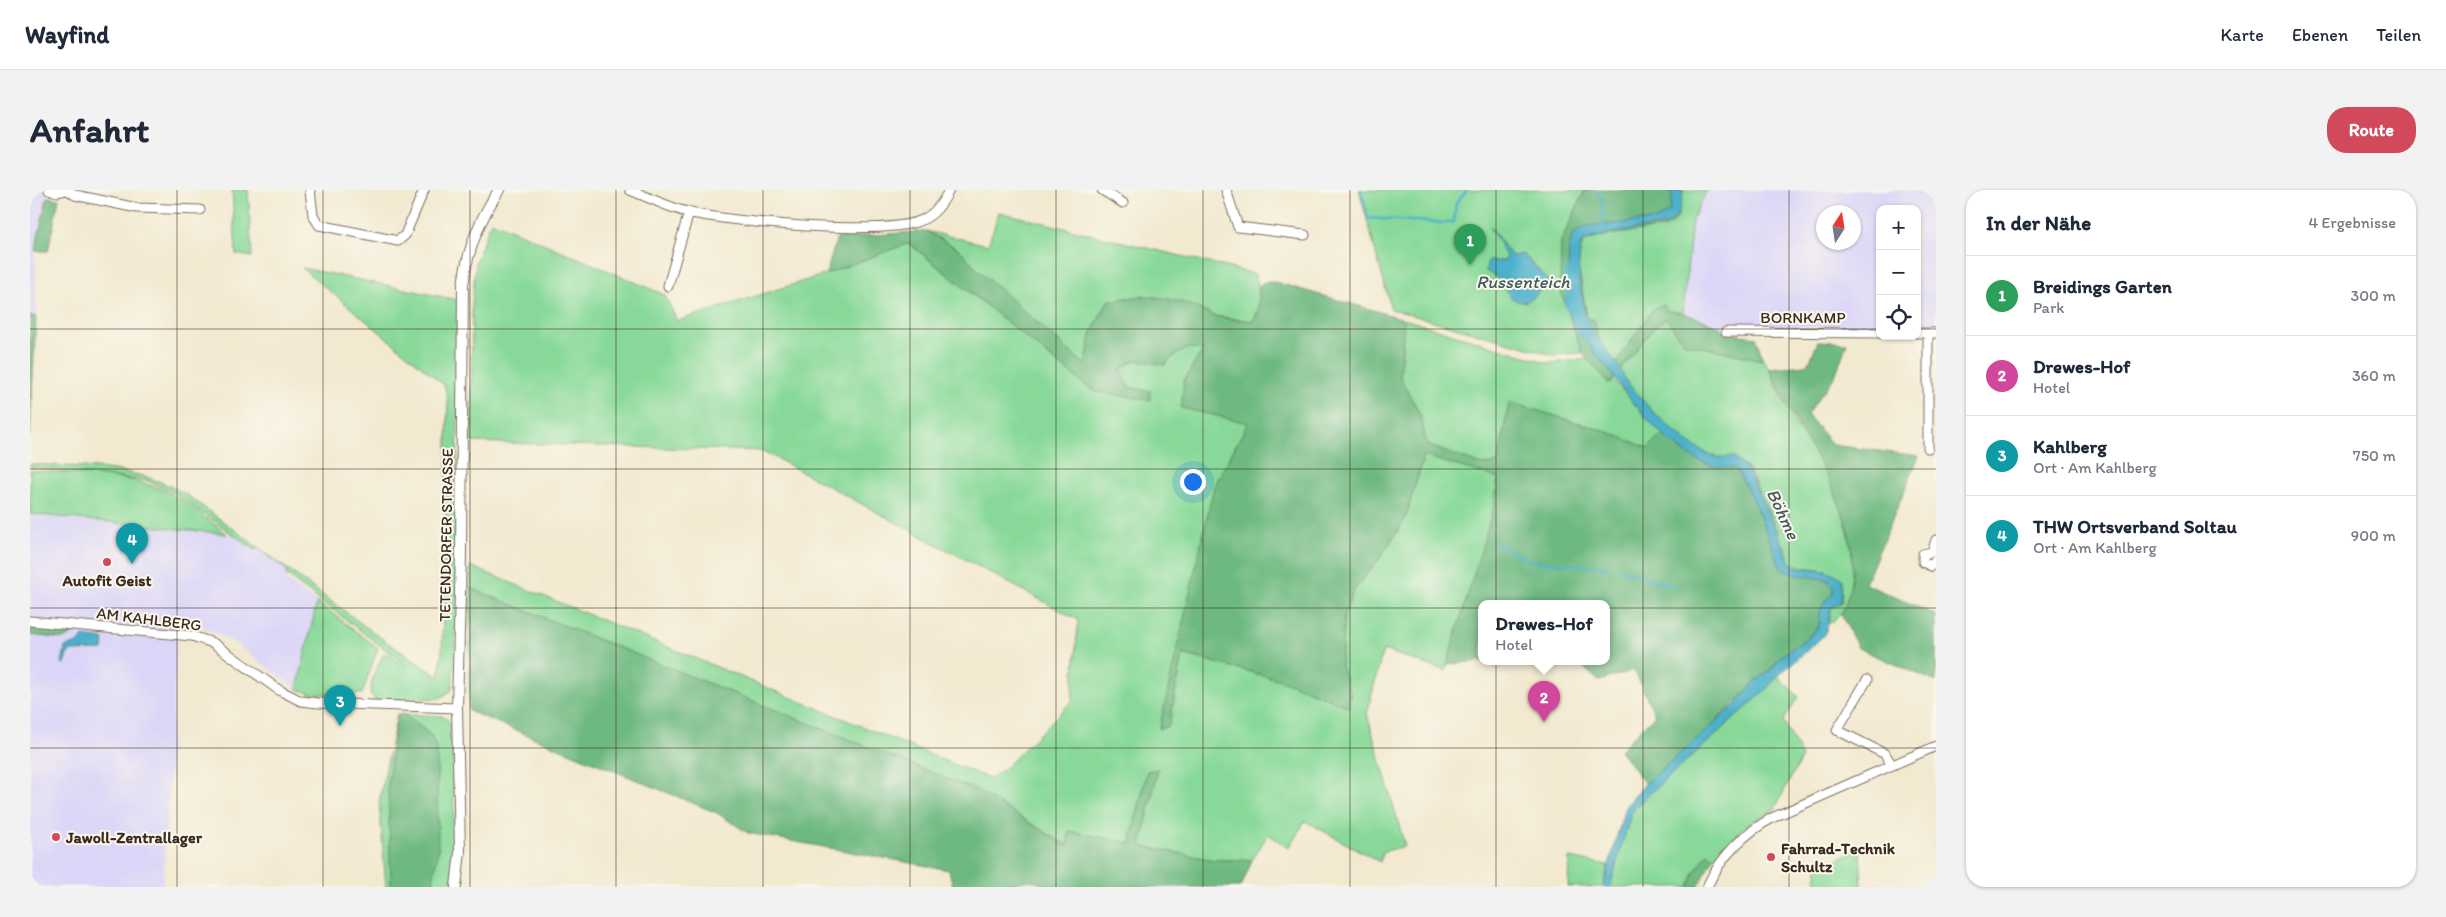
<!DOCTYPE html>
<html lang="de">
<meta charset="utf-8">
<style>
body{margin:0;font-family:Itim,sans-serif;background:#f2f2f3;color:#1f2937}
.controls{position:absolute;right:15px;top:15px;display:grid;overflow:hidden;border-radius:10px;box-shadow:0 1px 4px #0004}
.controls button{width:45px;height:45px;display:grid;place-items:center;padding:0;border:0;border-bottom:1px solid #e0e1e3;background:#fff;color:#1f2937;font:25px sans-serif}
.compass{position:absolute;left:1786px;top:15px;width:45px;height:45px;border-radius:50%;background:#fff;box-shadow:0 1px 4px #0004;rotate:12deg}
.you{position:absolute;left:1162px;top:291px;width:18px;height:18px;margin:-12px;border:4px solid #fff;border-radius:50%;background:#1a73e8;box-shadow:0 0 0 8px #1a73e833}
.badge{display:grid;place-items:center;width:32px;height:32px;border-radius:50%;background:#d1495b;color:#fff;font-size:16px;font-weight:700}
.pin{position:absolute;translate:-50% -41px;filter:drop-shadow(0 1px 2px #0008)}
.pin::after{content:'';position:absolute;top:26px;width:18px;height:15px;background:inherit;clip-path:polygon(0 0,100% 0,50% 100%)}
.popup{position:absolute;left:1448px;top:410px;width:132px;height:65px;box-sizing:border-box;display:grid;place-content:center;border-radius:10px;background:#fff;filter:drop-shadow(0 1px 4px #0005);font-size:16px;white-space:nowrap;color:#747a83}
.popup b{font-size:19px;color:#1f2937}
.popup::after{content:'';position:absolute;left:50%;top:100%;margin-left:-10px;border:10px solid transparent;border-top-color:#fff}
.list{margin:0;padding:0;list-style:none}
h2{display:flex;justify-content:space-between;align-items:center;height:65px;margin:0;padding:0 20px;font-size:21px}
h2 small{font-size:16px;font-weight:400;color:#747a83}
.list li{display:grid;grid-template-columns:32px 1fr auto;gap:15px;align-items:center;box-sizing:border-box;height:80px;padding:0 20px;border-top:1px solid #e0e1e3}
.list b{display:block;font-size:19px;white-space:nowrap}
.list p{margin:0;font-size:16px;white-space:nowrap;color:#747a83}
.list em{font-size:16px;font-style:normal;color:#747a83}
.icon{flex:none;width:28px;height:28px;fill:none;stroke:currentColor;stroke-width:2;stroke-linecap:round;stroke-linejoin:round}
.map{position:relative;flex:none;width:1906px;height:697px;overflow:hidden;border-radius:20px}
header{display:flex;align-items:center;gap:30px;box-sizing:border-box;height:70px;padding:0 25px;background:#fff;border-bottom:1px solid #e0e1e3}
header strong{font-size:24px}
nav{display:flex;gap:28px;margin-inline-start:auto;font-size:18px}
.intro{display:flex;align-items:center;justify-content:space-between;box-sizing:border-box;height:120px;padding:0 30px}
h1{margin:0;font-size:35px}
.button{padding:12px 22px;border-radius:20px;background:#d1495b;color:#fff;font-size:18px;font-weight:700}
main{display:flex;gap:30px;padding:0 30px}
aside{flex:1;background:#fff;border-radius:20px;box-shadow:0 1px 4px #0004}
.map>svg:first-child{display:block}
.built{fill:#dbd6f7;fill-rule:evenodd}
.green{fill:#88d999;stroke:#62825c}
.forest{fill:#6eb981;stroke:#547250}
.water{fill:#4cb0cb;stroke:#446d74}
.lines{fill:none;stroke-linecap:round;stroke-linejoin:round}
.stream{stroke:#4cb0cb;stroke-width:2.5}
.river{stroke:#4cb0cb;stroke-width:14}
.minor-casing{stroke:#7b6d5c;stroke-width:11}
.tertiary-casing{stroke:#7b6d5c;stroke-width:12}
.minor{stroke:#fff;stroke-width:9}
.tertiary{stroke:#fff;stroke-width:10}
.grid{fill:none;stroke:#3b2a1e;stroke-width:1;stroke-opacity:0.55}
.poi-dot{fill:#d1495b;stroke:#fbf7ec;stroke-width:2}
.labels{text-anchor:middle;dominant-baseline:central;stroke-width:4;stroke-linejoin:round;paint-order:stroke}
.street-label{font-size:16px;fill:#3b2a1e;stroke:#fbf7ec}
.poi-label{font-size:16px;font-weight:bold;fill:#3b2a1e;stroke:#fbf7ec;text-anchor:start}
.water-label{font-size:18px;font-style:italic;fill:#41595b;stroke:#fbf7ec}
</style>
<header>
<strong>Wayfind</strong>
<nav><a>Karte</a><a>Ebenen</a><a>Teilen</a></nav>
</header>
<div class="intro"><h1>Anfahrt</h1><a class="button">Route</a></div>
<main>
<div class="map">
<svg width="1906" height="697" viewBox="0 0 1906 697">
<rect width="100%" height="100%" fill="#fbf7ec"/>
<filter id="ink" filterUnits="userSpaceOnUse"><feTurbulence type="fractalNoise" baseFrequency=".02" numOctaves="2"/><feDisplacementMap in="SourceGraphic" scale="10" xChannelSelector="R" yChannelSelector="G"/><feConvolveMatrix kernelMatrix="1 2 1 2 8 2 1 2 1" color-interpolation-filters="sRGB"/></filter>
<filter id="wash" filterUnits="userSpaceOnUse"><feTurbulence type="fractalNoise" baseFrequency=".0096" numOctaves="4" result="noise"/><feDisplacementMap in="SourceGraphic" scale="20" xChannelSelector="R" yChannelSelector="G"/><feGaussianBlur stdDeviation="1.12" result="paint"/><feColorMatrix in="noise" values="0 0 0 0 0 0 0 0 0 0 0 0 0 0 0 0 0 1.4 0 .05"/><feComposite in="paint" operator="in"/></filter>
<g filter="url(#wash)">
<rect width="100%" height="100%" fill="#f2e9d0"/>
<path class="built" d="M0 0H19L5 61 6 127 0 125Z
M1677 0H1906V137H1887V19H1850V137L1689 136 1653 123 1662 30ZM1794 22H1824V52H1794Z
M0 324 204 344 225 359 226 357 257 380 256 390 287 412 267 499 203 452 170 436 148 432 133 697H0Z"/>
<path class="green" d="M202 0H218L222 67 206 64Z
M1329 0H1555L1531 52 1530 98 1552 163 1523 165 1361 119Z
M1650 0H1677L1662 30 1653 123 1636 120 1584 176 1557 127 1547 70 1553 52 1578 45 1634 38 1643 33Z
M969 22 1225 84C1230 100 1232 117 1223 131L1184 126 1163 116 1117 105 1078 111 1062 142 1055 175 948 80 930 60 896 41 958 55Z
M461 31 635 105 647 131 796 84 878 53 1054 194 1067 202 1119 201 1099 197 1090 179 1105 170 1135 175 1141 168 1158 157 1173 160 1154 190 1218 233 1184 296 1148 491 1153 464 1251 490 1319 517 1320 503 1311 476 1314 425 1324 400 1350 368 1375 329 1394 266 1468 287 1464 317 1416 481 1353 460 1337 524 1375 656 1352 662 1350 672 1275 631 1259 658 1238 644 1222 670H1184L1111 656 1128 580 1117 582 1100 653 1039 641 1038 656 948 601 440 398V376L960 589 976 577 1042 511 1048 430 733 261 441 252 442 113 446 71Z
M272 78 428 110 427 422 422 500 410 508 346 511 340 504 343 487 353 464H357L374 476 375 474 256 385 257 380 227 357 225 360 146 304 118 291 0 277V274C57 278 107 275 157 305L355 451 409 487 412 460 418 210 414 195Z
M1636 127 1654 153 1733 170C1742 180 1744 192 1750 204 1754 213 1760 222 1764 231 1777 253 1797 282 1806 304 1818 334 1836 398 1810 425 1807 428 1802 431 1798 434L1801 418 1812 412 1797 380 1772 377 1761 373C1750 347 1739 321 1726 296 1724 291 1721 284 1718 279 1706 267 1690 270 1676 263 1647 249 1603 208 1590 179L1621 141Z
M1374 129 1518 173 1558 169 1579 194 1583 191 1587 194 1632 244 1618 258 1575 241 1479 212 1468 273 1452 275 1397 255 1390 224 1370 187Z
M0 280C36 284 89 284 122 296 150 305 174 327 197 344L0 324Z
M287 412 348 458 332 504H283L267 499Z
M1747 485 1769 507 1753 531 1772 567 1744 620 1718 634 1684 667 1678 663 1664 683 1659 697H1580L1601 623 1609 613 1735 501Z
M367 524 358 593 361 697H356L349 612Z
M374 524 412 526 417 529 422 538 425 664 421 697H402L408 661 402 546Z
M1830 659 1832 697H1785L1788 678Z
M1539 668 1578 675 1573 697H1538Z"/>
<path class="forest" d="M1555 0H1650L1648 26 1643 33 1634 38 1578 45 1553 52 1547 70 1557 127 1564 130 1573 165 1584 176 1623 119 1633 114 1636 120 1653 123 1689 136 1696 143 1726 147 1733 170 1654 153 1636 128 1621 141 1580 194 1552 163 1530 98 1531 52Z
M17 7 29 9 18 61H5Z
M896 41 930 60 948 80 1055 175 1062 142 1078 111C1108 105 1134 105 1163 116 1170 118 1177 124 1184 126 1196 129 1210 130 1223 131L1229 121V97L1233 92H1245L1374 129 1370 187 1390 225 1397 255 1452 275 1468 273 1479 212 1575 241 1618 258 1632 244 1655 263 1706 279 1723 309 1748 371 1802 393 1803 403 1790 422 1789 436 1782 444C1723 489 1675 548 1615 594L1590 560 1625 525 1604 480 1569 491 1546 471H1576V413H1452V471H1454L1417 474 1464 317 1468 288 1394 266 1375 329 1350 368 1324 400 1314 425 1311 476 1320 503 1319 517 1251 490 1153 464 1139 536 1129 539 1184 296 1218 233 1151 218 1154 190 1173 160 1158 158 1141 168 1135 175 1105 170 1091 179 1099 197 1120 201V210L1067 202 1054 194 879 53 796 84 807 48Z
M0 125 6 127 0 245Z
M1788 151 1817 153 1805 186 1777 224 1802 255 1889 266 1835 394 1906 425V492L1828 458 1811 424C1852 337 1770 256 1740 178L1778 175Z
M440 398 948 601 1037 656 1039 641 1100 653 1117 581 1128 579 1111 656 1184 670H1222L1211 697H1020L999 690 969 697H923L919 680 718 643 687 623 439 521Z
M0 438 46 442 33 449 0 445Z
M367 524H374L402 546 407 561 408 661 402 697H361L358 593Z
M1678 663 1684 667 1668 697H1659L1664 683Z"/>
<path class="water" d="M1640 0 1653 1C1651 17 1650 27 1636 35L1582 43 1555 50 1551 54 1548 81 1556 130 1562 141 1589 177 1596 191 1624 223 1655 250 1674 262 1684 267H1704L1717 279 1761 373 1764 376C1780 380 1800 377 1812 389L1811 412 1801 418C1797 427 1800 439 1792 447 1773 466 1752 479 1735 501L1609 613 1601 623 1580 697H1573L1595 617 1615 594 1705 515 1726 491 1742 479 1749 468 1782 444 1789 436 1790 422 1794 413 1803 403 1804 398 1797 389 1766 385 1751 378 1723 309 1706 279C1700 277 1694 278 1687 277 1676 274 1665 270 1656 263 1623 240 1601 211 1578 179 1573 171 1564 164 1559 155 1545 131 1531 70 1543 44L1557 36 1626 30 1640 21 1642 6Z
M1460 37 1482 66 1493 64 1517 89V93C1508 104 1494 121 1480 106 1476 102 1476 96 1472 92 1469 88 1461 84 1456 81L1458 71H1474L1476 66Z
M53 446 73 449 74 451 73 460 42 461 37 464 35 474 32 473 35 457 48 453Z"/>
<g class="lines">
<path class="stream" d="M1331 0 1338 28 1414 33 1424 32 1426 13 1437 0
M1568 0 1572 8V37
M1467 353 1499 371 1577 377
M1589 379 1642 396"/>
<path class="river" d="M1542 83V114L1556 143"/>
</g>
</g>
<g filter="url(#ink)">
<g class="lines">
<defs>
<path id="minor" d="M19 0 28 2 36 0
M38 0 45 5 107 18 170 20
M280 0 283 25 289 35 368 51 375 45 394 0
M600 0C618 7 637 17 657 22 700 32 854 47 892 30 905 24 913 13 919 0
M1072 0 1093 13
M1196 0 1208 37 1275 45
M638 96 659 22
M1696 142 1850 143
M1887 143H1906
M1898 143V258
M1902 362 1893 364V372L1901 376 1906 370
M1902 362 1906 350
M0 431 162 446 183 453 249 500 271 511 288 513 427 518
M1837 490 1807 540 1855 564 1862 575
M1677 697C1690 667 1715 642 1744 627L1906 556"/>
<path id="tertiary" d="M426 697 430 662 427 518 431 363 433 95C437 60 449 30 469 0"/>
</defs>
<use href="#minor" class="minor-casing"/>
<use href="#tertiary" class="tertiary-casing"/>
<use href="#minor" class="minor"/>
<use href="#tertiary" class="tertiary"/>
</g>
</g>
<path class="grid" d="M147 0V697M293 0V697M440 0V697M586 0V697M733 0V697M880 0V697M1026 0V697M1173 0V697M1320 0V697M1466 0V697M1613 0V697M1759 0V697M0 139H1850M1887 139H1906M0 279H1906M0 418H1906M0 558H1906"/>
<g class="poi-dot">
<circle cx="77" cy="372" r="5"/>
<circle cx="26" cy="647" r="5"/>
<circle cx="1741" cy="667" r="5"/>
</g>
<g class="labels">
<g class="street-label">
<text x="1773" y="127">BORNKAMP</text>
<text transform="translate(416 345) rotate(-89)">TETENDORFER STRASSE</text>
<text transform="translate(119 429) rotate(7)">AM KAHLBERG</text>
</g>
<g class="poi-label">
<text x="77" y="390" text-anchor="middle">Autofit Geist</text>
<text x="36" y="647">Jawoll-Zentrallager</text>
<text x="1751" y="658">Fahrrad-Technik<tspan x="1751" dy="18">Schultz</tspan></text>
</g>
<g class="water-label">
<text x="1493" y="92">Russenteich</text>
<text transform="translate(1753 324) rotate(65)">Böhme</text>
</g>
</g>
</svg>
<div class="controls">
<button>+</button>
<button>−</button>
<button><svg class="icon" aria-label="locate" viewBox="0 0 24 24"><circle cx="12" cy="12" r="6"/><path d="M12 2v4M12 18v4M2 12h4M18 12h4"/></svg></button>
</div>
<svg class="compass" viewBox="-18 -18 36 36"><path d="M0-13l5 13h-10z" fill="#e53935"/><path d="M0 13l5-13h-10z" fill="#747a83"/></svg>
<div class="you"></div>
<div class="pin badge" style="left:1440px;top:75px;background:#2e9e5b">1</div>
<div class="pin badge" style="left:1514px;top:532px;background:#d1479c">2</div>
<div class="popup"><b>Drewes-Hof</b>Hotel</div>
<div class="pin badge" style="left:310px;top:536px;background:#0f9aa8">3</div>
<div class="pin badge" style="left:102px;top:374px;background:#0f9aa8">4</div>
</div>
<aside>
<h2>In der Nähe<small>4 Ergebnisse</small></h2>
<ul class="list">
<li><span class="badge" style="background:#2e9e5b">1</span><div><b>Breidings Garten</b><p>Park</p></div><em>300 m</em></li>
<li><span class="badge" style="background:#d1479c">2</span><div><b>Drewes-Hof</b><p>Hotel</p></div><em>360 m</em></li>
<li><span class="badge" style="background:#0f9aa8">3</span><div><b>Kahlberg</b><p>Ort · Am Kahlberg</p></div><em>750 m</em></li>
<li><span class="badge" style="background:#0f9aa8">4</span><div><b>THW Ortsverband Soltau</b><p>Ort · Am Kahlberg</p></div><em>900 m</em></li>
</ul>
</aside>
</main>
